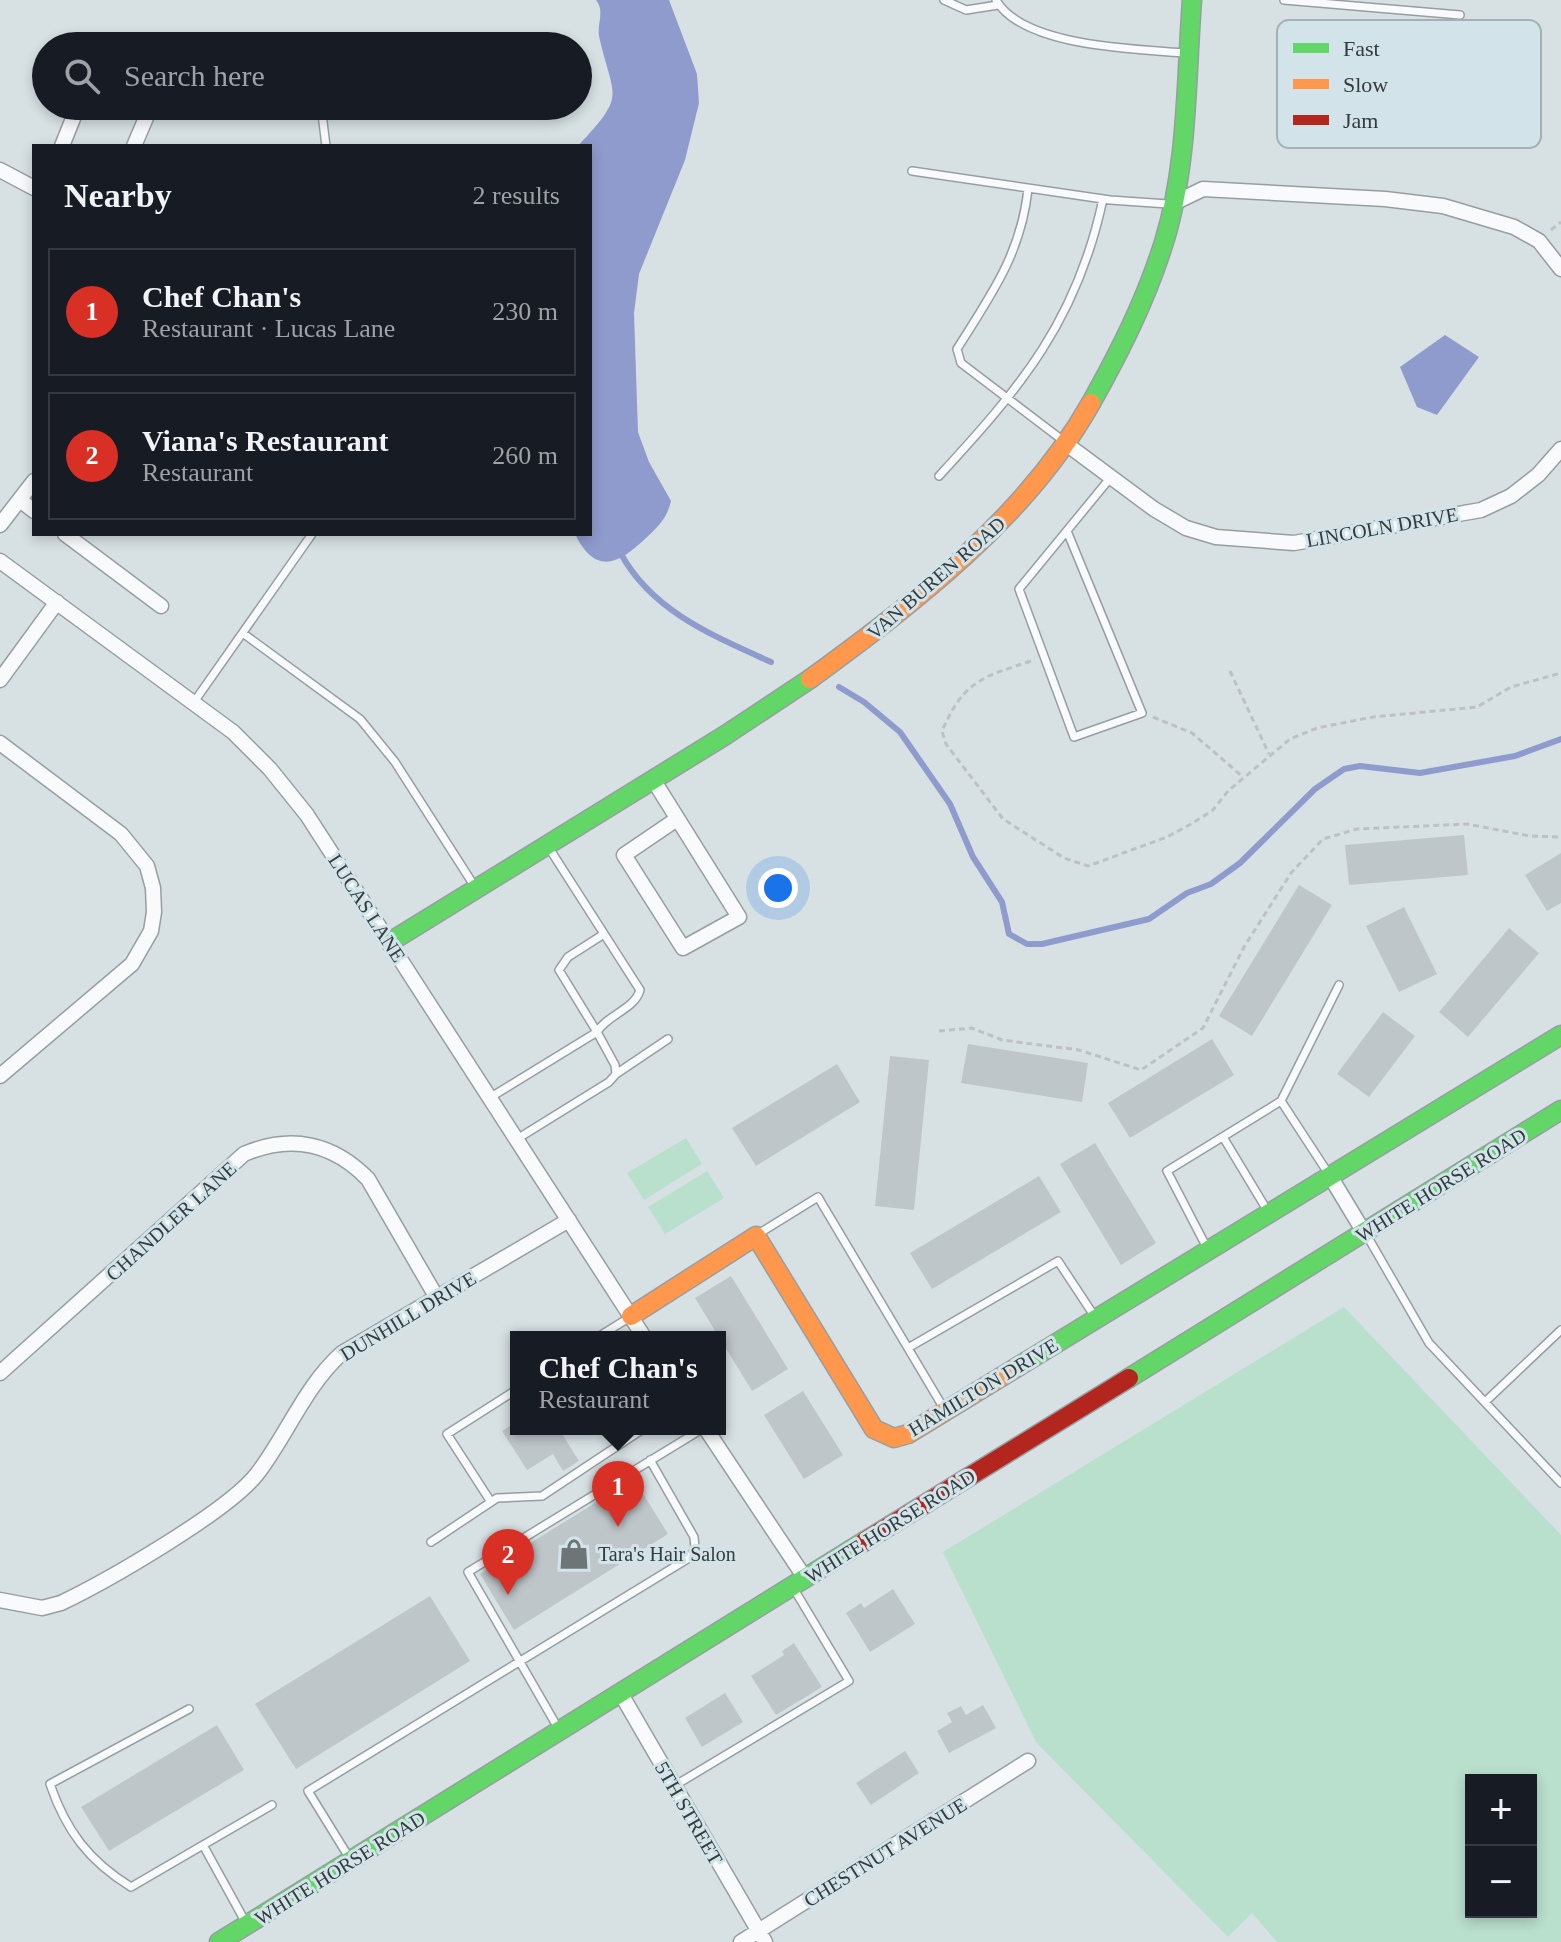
<!DOCTYPE html>
<meta charset="utf-8">
<style>
body{margin:0;font-family:Georgia,serif;background:#242831;color:#f1f3f6}
.controls{position:absolute;right:24px;bottom:24px;display:grid;overflow:hidden;border-radius:0px;box-shadow:0 4px 12px #0003}
.controls button{width:72px;height:72px;display:grid;place-items:center;padding:0;border:0;border-bottom:2px solid #363941;background:#171b24;color:#f1f3f6;font:40px sans-serif}
.you{position:absolute;left:778px;top:888px;width:28px;height:28px;margin:-20px;border:6px solid #fff;border-radius:50%;background:#1a73e8;box-shadow:0 0 0 12px #1a73e833}
.badge{display:grid;place-items:center;width:52px;height:52px;border-radius:50%;background:#d93025;color:#fff;font-size:26px;font-weight:700}
.pin{position:absolute;translate:-50% -66px;filter:drop-shadow(0 2px 4px #0008)}
.pin::after{content:'';position:absolute;top:42px;width:28px;height:24px;background:inherit;clip-path:polygon(0 0,100% 0,50% 100%)}
.popup{position:absolute;left:510px;top:1331px;width:216px;height:104px;box-sizing:border-box;display:grid;place-content:center;border-radius:0px;background:#171b24;filter:drop-shadow(0 2px 6px #0005);font-size:26px;white-space:nowrap;color:#9ea1a6}
.popup b{font-size:30px;color:#f1f3f6}
.popup::after{content:'';position:absolute;left:50%;top:100%;margin-left:-16px;border:16px solid transparent;border-top-color:#171b24}
.list{margin:0;padding:0;list-style:none}
h2{display:flex;justify-content:space-between;align-items:center;height:104px;margin:0;padding:0 32px;font-size:34px}
h2 small{font-size:26px;font-weight:400;color:#9ea1a6}
.list li{display:grid;grid-template-columns:52px 1fr auto;gap:24px;align-items:center;box-sizing:border-box;height:128px;margin:0 16px 16px;padding:0 16px;border:2px solid #363941;border-radius:0px}
.list b{display:block;font-size:30px;white-space:nowrap}
.list p{margin:0;font-size:26px;white-space:nowrap;color:#9ea1a6}
.list em{font-size:26px;font-style:normal;color:#9ea1a6}
.icon{flex:none;width:44px;height:44px;fill:none;stroke:currentColor;stroke-width:2;stroke-linecap:round;stroke-linejoin:round}
.map{position:relative;flex:none;width:1561px;height:1942px;overflow:hidden}
.search{position:absolute;background:#171b24;box-shadow:0 4px 12px #0003;left:32px;top:32px;width:560px;height:88px;display:flex;align-items:center;gap:20px;box-sizing:border-box;padding:0 28px;border-radius:44px;color:#9ea1a6;font-size:30px}
.panel{position:absolute;background:#171b24;box-shadow:0 4px 12px #0003;left:32px;top:144px;width:560px;height:392px;border-radius:0px}
.map>svg:first-child{display:block}
.green{fill:#b9dfcd;fill-rule:evenodd}
.water{fill:#8f9bcc}
.lines{fill:none;stroke-linecap:round;stroke-linejoin:round}
.stream{stroke:#8f9bcc;stroke-width:6}
.building{fill:#bfc6ca}
.lane-casing{stroke:#979ea1;stroke-width:10}
.street-casing{stroke:#979ea1;stroke-width:17}
.fast-casing{stroke:#979ea1;stroke-width:21}
.slow-casing{stroke:#979ea1;stroke-width:21}
.jam-casing{stroke:#979ea1;stroke-width:21}
.path{stroke:#bdc1c3;stroke-width:3;stroke-dasharray:6 4;stroke-linecap:butt}
.lane{stroke:#f9fafb;stroke-width:7}
.street{stroke:#f9fafb;stroke-width:14}
.fast{stroke:#63d668;stroke-width:18}
.slow{stroke:#ff974d;stroke-width:18}
.jam{stroke:#b3261e;stroke-width:18}
.labels{text-anchor:middle;dominant-baseline:central;stroke-width:6;stroke-linejoin:round;paint-order:stroke}
.street-label{font-size:20px;fill:#343b3d;stroke:#d2e4e9}
.poi-label{font-size:20px;fill:#343b3d;stroke:#d2e4e9;text-anchor:start}
.key{fill:#d2e4e9;stroke:#a3b1b5;stroke-width:2}
.key-label{font-size:22px;fill:#343b3d}
</style>
<div class="map">
<svg width="1561" height="1942" viewBox="0 0 1561 1942">
<rect width="100%" height="100%" fill="#d7e1e4"/>
<path class="green" d="M686 1138 702 1164 644 1200 627 1173Z
M707 1171 724 1198 665 1234 648 1207Z
M1344 1307 1561 1535V1942H1277L1252 1913 1228 1937 1036 1742 943 1552ZM1471 1780H1531V1912H1471Z"/>
<path class="water" d="M596 0H669L697 74 699 103 685 160 639 274 634 313 638 432 649 462 671 501C667 518 659 526 646 538 620 563 596 577 575 534H590V146H578C628 93 613 99 599 36 597 23 605 11 596 0Z
M1445 335 1479 357 1437 415 1417 407 1400 367Z"/>
<g class="lines">
<path class="stream" d="M621 554C653 612 714 636 771 662
M839 687 864 702 900 732 950 804 973 857 1002 902 1009 934 1027 944H1042L1149 919 1187 893 1211 884 1240 863 1315 789 1344 769 1360 766 1420 773 1515 756 1561 739"/>
</g>
<path class="building" d="M1464 835 1468 875 1349 885 1345 845Z
M1561 853V903L1547 911 1525 875Z
M1299 885 1332 905 1252 1036 1219 1016Z
M1404 907 1437 974 1399 992 1366 926Z
M1509 928 1539 953 1468 1037 1439 1012Z
M1383 1012 1415 1036 1369 1097 1337 1074Z
M1212 1039 1234 1075 1130 1138 1108 1103Z
M968 1044 1088 1063 1082 1102 961 1083Z
M890 1056 929 1060 914 1210 875 1206Z
M837 1064 860 1102 756 1166 732 1128Z
M1095 1143 1156 1243 1121 1265 1060 1164Z
M1039 1176 1061 1212 932 1289 910 1253Z
M731 1276 788 1369 752 1391 695 1298Z
M803 1391 843 1455 804 1479 764 1415Z
M516 1422V1429H559L579 1461 563 1471 553 1454 527 1470 502 1431Z
M634 1479 668 1534 514 1630 480 1574Z
M893 1589 915 1624 870 1652 846 1613 861 1603 864 1608Z
M430 1596 470 1661 296 1769 255 1704Z
M794 1643 822 1687 776 1715 751 1676 784 1655 782 1651Z
M725 1693 743 1722 702 1747 685 1718Z
M983 1705 996 1728 949 1753 937 1731 952 1722 947 1713 961 1706 966 1715Z
M217 1725 244 1770 109 1851 81 1807Z
M905 1751 919 1773 871 1805 856 1783Z"/>
<g class="lines">
<defs>
<path id="lane" d="M944 0 966 10 998 5
M996 0C1023 47 1136 49 1185 53
M1284 0 1460 15
M321 106 326 146
M912 171 1110 200 1168 204
M1028 189C1021 254 991 295 957 349L961 363 1061 439
M939 476C1021 387 1077 321 1103 199
M1067 531 1142 713 1074 737 1019 589 1111 477
M244 634 360 719 395 762 475 887
M194 702 312 534
M616 1074 668 1039
M491 1097 597 1032 559 970 568 957 604 934
M1281 1101 1328 1173
M1223 1137 1267 1210
M517 1139 609 1082 616 1074 615 1065 597 1032C607 1015 635 1009 640 990L549 848
M758 1234 818 1197 943 1407
M1366 1234 1429 1343 1561 1483
M1207 1248 1167 1171 1281 1101 1339 985
M598 1337 627 1319
M908 1348 1058 1261 1095 1317
M1485 1402 1561 1330
M619 1429 626 1440
M491 1502 447 1434 516 1390
M431 1542 497 1498 542 1496 643 1429
M189 1709 50 1784C66 1831 89 1861 131 1887L272 1805
M558 1728 468 1572 702 1429
M674 1786 849 1681 794 1589
M203 1845 246 1923
M350 1859 308 1791 689 1558 695 1548 694 1537 650 1460"/>
<path id="street" d="M62 146 78 106
M134 146 151 106
M0 170 34 188
M1174 203 1203 189 1385 199 1443 206 1514 227 1539 241 1561 269
M1065 443 1154 509 1186 528 1216 537 1294 543 1481 510 1511 496 1538 475 1561 449
M20 500 34 511
M0 525 34 481
M65 534 161 606
M0 561 233 732 270 769 307 815 644 1337
M0 680 57 602
M0 743 121 834 147 866 153 888 154 912 151 931 132 964 0 1076
M654 781 739 917 683 948 624 855 677 819
M1330 1176 1365 1234
M0 1373 244 1154C291 1134 333 1143 368 1179L437 1298
M706 1429 805 1578
M0 1600 42 1608 61 1603C107 1581 227 1512 257 1474 287 1435 305 1386 342 1353L569 1220
M621 1694 765 1942
M741 1942 1028 1761"/>
<path id="fast" d="M1091 403C1120 351 1146 300 1164 242 1188 165 1186 80 1192 0
M390 942 724 736 810 679
M1019 1366 1561 1035
M1129 1378 1561 1110
M219 1942 865 1541"/>
<path id="slow" d="M810 679C914 603 1026 518 1091 403
M631 1316 756 1236 874 1429 894 1438 908 1434 1019 1366"/>
<path id="jam" d="M865 1541 1129 1378"/>
</defs>
<use href="#lane" class="lane-casing"/>
<use href="#street" class="street-casing"/>
<use href="#fast" class="fast-casing"/>
<use href="#slow" class="slow-casing"/>
<use href="#jam" class="jam-casing"/>
<path class="path" d="M1551 230 1561 222
M1031 661C983 677 964 680 942 731L946 744 1003 819 1064 858 1088 866 1167 837 1191 824 1213 810 1228 791 1290 739 1317 728 1373 717 1477 707 1511 687 1561 673
M1230 671 1269 754
M1153 717 1192 733 1243 777
M939 1031 972 1028 1002 1040 1079 1050 1141 1070 1203 1028 1244 947 1291 873 1323 839 1357 829 1467 824 1530 836 1561 837"/>
<use href="#lane" class="lane"/>
<use href="#street" class="street"/>
<use href="#fast" class="fast"/>
<use href="#slow" class="slow"/>
<use href="#jam" class="jam"/>
</g>
<defs>
<symbol id="shop-bare" viewBox="-9 -9 18 18"><path d="M-5-2.5h2.3a2.7 3.5 0 0 1 5.4 0H5L5.5 6h-11ZM-1.5-2.5h3a1.5 2.3 0 0 0-3 0Z" fill="#6d7577" stroke="#d2e4e9" stroke-width="2.5" paint-order="stroke"/></symbol>
</defs>
<g fill-rule="evenodd">
<use href="#shop-bare" x="552" y="1532" width="44" height="44"/>
</g>
<g class="labels">
<g class="street-label">
<text transform="translate(1382 527) rotate(-10)">LINCOLN DRIVE</text>
<text transform="translate(936 578) rotate(-41)">VAN BUREN ROAD</text>
<text transform="translate(367 908) rotate(57)">LUCAS LANE</text>
<text transform="translate(1441 1185) rotate(-32)">WHITE HORSE ROAD</text>
<text transform="translate(171 1221) rotate(-42)">CHANDLER LANE</text>
<text transform="translate(408 1316) rotate(-31)">DUNHILL DRIVE</text>
<text transform="translate(983 1387) rotate(-31)">HAMILTON DRIVE</text>
<text transform="translate(890 1526) rotate(-32)">WHITE HORSE ROAD</text>
<text transform="translate(689 1813) rotate(60)">5TH STREET</text>
<text transform="translate(885 1852) rotate(-32)">CHESTNUT AVENUE</text>
<text transform="translate(340 1868) rotate(-32)">WHITE HORSE ROAD</text>
</g>
<g class="poi-label">
<text x="598" y="1554">Tara's Hair Salon</text>
</g>
</g>
<rect x="1277" y="20" width="264" height="128" rx="12" class="key"/>
<rect x="1293" y="43" width="36" height="10" fill="#63d668"/>
<rect x="1293" y="79" width="36" height="10" fill="#ff974d"/>
<rect x="1293" y="115" width="36" height="10" fill="#b3261e"/>
<g class="key-label">
<text x="1343" y="56">Fast</text>
<text x="1343" y="92">Slow</text>
<text x="1343" y="128">Jam</text>
</g>
</svg>
<div class="controls">
<button>+</button>
<button>−</button>
</div>
<div class="you"></div>
<div class="pin badge" style="left:618px;top:1527px">1</div>
<div class="popup"><b>Chef Chan's</b>Restaurant</div>
<div class="pin badge" style="left:508px;top:1595px">2</div>
<div class="search"><svg class="icon" aria-label="search" viewBox="0 0 24 24"><circle cx="10" cy="10" r="6"/><path d="M15 15l6 6"/></svg>Search here</div>
<section class="panel">
<h2>Nearby<small>2 results</small></h2>
<ul class="list">
<li><span class="badge">1</span><div><b>Chef Chan's</b><p>Restaurant · Lucas Lane</p></div><em>230 m</em></li>
<li><span class="badge">2</span><div><b>Viana's Restaurant</b><p>Restaurant</p></div><em>260 m</em></li>
</ul>
</section>
</div>
